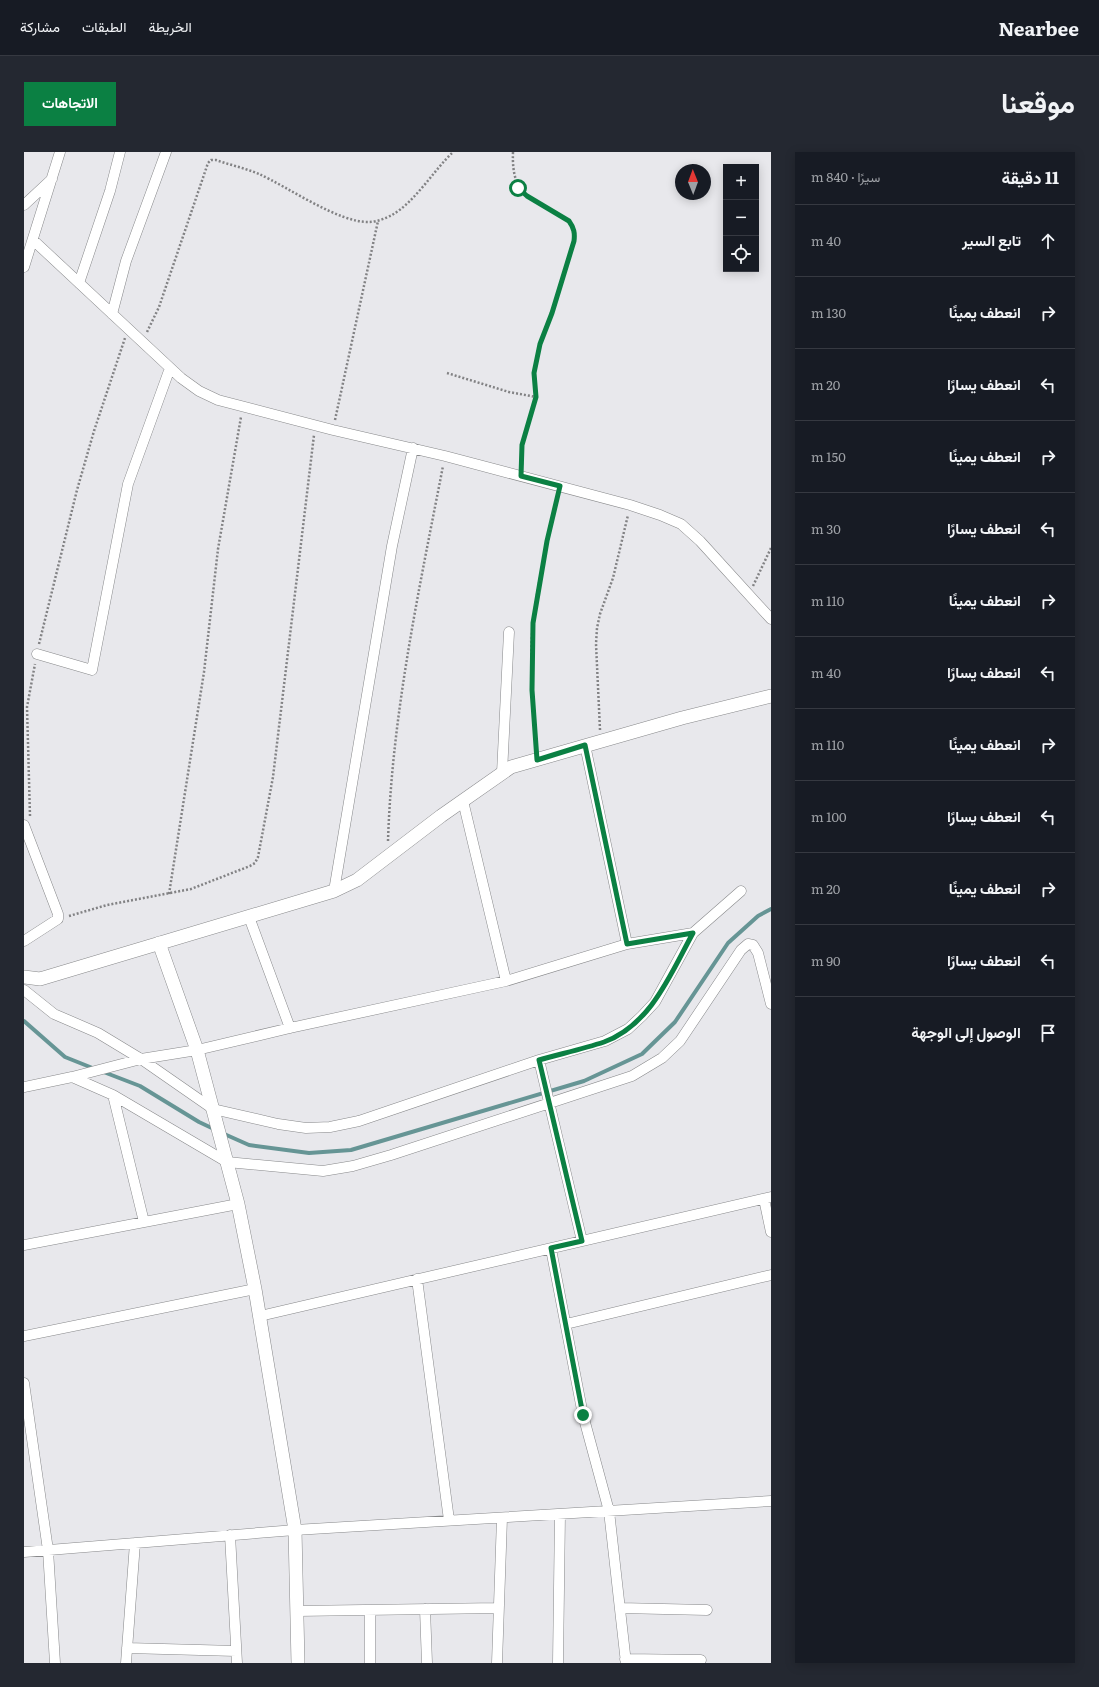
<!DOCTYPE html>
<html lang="ar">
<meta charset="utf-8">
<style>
body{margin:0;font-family:Literata,Vazirmatn,serif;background:#242831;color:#f1f3f6;direction:rtl}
.controls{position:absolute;right:12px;top:12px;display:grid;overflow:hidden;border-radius:0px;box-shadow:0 2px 10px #0003}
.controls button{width:36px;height:36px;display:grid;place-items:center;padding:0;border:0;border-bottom:1px solid #363941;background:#171b24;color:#f1f3f6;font:20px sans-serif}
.compass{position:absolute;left:651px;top:12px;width:36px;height:36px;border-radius:50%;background:#171b24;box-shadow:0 2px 10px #0003;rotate:359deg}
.stop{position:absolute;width:12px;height:12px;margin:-9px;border:3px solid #0b8043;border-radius:50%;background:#fff}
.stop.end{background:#0b8043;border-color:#fff;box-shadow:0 1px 4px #0008}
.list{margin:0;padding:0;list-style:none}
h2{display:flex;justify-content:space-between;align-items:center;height:52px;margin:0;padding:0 16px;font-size:17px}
h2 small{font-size:13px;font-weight:400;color:#9ea1a6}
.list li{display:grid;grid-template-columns:26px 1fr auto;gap:12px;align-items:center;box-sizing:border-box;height:72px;padding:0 16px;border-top:1px solid #363941}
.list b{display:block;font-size:15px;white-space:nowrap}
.list em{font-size:13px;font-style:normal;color:#9ea1a6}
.icon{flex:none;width:22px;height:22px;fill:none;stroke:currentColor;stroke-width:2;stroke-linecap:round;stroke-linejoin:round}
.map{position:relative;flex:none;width:747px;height:1511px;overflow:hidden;direction:ltr;border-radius:0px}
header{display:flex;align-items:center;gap:24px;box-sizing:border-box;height:56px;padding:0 20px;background:#171b24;border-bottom:1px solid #363941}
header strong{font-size:19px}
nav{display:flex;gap:22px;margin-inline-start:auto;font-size:14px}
.intro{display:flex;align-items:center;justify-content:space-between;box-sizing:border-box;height:96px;padding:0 24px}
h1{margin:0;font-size:28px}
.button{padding:10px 18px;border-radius:0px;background:#0b8043;color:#fff;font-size:14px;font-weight:700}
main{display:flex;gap:24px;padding:0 24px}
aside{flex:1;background:#171b24;border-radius:0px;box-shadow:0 2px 10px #0003}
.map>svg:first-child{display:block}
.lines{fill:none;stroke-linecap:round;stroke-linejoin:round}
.stream{stroke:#669595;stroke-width:4}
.minor-casing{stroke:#87888a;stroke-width:11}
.tertiary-casing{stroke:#87888a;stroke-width:14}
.path{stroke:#828284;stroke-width:2.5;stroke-dasharray:2 2;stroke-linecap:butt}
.minor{stroke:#fff;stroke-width:10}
.tertiary{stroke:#fff;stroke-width:13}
.route{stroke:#0b8043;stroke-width:5}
</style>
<header>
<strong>Nearbee</strong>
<nav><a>الخريطة</a><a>الطبقات</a><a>مشاركة</a></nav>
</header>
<div class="intro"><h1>موقعنا</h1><a class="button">الاتجاهات</a></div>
<main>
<aside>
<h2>11 دقيقة<small>سيرًا · 840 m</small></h2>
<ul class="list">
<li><svg class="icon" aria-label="ahead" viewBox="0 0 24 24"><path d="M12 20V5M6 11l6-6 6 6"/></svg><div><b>تابع السير</b></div><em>40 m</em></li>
<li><svg class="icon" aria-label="right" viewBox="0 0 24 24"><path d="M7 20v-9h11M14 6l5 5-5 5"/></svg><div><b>انعطف يمينًا</b></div><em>130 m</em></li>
<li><svg class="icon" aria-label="left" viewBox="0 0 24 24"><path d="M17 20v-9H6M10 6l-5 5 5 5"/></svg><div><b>انعطف يسارًا</b></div><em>20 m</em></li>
<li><svg class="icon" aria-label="right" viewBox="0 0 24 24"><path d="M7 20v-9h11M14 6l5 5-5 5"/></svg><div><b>انعطف يمينًا</b></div><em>150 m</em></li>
<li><svg class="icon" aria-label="left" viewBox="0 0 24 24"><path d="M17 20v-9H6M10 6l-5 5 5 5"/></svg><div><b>انعطف يسارًا</b></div><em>30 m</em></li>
<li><svg class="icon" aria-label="right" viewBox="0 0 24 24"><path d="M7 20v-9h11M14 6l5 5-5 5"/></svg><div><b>انعطف يمينًا</b></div><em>110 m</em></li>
<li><svg class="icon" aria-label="left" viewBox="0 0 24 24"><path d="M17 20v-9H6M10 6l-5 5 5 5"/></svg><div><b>انعطف يسارًا</b></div><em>40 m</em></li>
<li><svg class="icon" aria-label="right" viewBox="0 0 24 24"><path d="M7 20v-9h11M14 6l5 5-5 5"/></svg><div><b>انعطف يمينًا</b></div><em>110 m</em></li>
<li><svg class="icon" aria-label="left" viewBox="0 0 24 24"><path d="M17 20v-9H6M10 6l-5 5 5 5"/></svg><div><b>انعطف يسارًا</b></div><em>100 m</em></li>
<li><svg class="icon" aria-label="right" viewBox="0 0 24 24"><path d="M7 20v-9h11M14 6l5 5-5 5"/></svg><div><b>انعطف يمينًا</b></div><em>20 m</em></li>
<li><svg class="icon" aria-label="left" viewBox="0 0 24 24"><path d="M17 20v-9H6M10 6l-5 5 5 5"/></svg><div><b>انعطف يسارًا</b></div><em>90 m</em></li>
<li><svg class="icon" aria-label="arrive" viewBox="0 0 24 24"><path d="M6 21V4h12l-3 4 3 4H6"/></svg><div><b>الوصول إلى الوجهة</b></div></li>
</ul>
</aside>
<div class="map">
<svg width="747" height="1511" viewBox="0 0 747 1511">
<rect width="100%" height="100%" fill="#e8e8ec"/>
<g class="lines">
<path class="stream" d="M0 869 41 905 71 917
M77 919 116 934 175 970 192 978
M198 981 225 993 285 1001 327 998 560 929 618 902 651 870 704 791 734 764 747 757"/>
<defs>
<path id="minor" d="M0 53 28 27
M9 88 157 226 175 239 194 248 309 278 421 304 606 353 636 363 657 372 676 389 747 467
M0 115 36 0
M55 131 86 39 96 0
M88 162 102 109 142 0
M13 502 68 518 104 332 146 216
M561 593 603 792
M478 621 485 480
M439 649 482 829
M0 673 34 762V767L0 789
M310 739 368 394 389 296
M225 765 266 876
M0 838 30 862 74 881 117 907 189 957 254 972 282 976 306 975 335 969 515 908 581 889 604 877 618 864 631 850 669 781 717 739
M515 908 558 1089
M48 925 89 943 203 1010 299 1019 329 1014 367 1003 608 924 638 906 656 889 717 798 724 792 729 793 734 801 747 852
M0 935 48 925 117 907 173 898 266 876 482 829 603 792 669 781
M89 943 120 1070
M740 1047 747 1080
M0 1093 214 1052
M527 1097 559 1263 585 1359 602 1511
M393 1127 425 1368
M236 1164 747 1045
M542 1172 747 1123
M0 1184 231 1137
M0 1231 24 1398 31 1511
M206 1383 213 1511
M0 1400 271 1378 747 1349
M596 1456 683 1458
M401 1457 403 1511
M273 1459 474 1456
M103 1496 212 1499
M601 1507 677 1508
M102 1511 111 1391
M346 1511V1458
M473 1511 478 1366
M534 1511 536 1362"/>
<path id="tertiary" d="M135 791 173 898 214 1052 231 1137 271 1378 274 1511
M0 825 16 827 310 739 333 728 417 664 487 615 658 566 747 544"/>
</defs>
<use href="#minor" class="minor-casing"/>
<use href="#tertiary" class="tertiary-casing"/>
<path class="path" d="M489 0C487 49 511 46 545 69 550 76 551 81 550 89L528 161 516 191 510 221 512 245 498 293V313
M123 180 135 155 184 11 187 8H192C206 13 221 16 235 22 264 35 315 71 345 70 353 70 362 66 368 63 391 50 410 18 429 0
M423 221 485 240 512 245
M311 268 354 69
M729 434 747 396
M15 492 53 338 70 279 101 186
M576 578 572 492 573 476 576 462 589 426 604 363
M512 595C509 554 505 512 509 471 514 428 524 386 534 345
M6 664 3 555 11 512
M364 689C368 562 395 438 419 314
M145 742 180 520 194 397 217 265
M45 764 83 753 167 737 226 714 231 711 234 705 249 625 290 283"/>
<use href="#minor" class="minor"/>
<use href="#tertiary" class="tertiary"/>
</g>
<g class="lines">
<path class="route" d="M494 36 503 44 545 69C550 76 551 81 550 89L528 161 516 192 510 221 512 245 498 293 497 324 536 334 523 389 509 471 508 538 513 608 561 593 603 792 669 781C647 821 627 873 580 890 559 897 536 902 515 908L558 1089 527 1096 559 1263"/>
</g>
</svg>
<div class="controls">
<button>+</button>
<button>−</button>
<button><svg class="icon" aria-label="locate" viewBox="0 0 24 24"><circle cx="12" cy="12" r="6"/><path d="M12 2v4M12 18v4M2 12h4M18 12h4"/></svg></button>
</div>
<svg class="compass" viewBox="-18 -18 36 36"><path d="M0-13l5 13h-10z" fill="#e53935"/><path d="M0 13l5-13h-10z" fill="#9ea1a6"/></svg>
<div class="stop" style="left:494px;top:36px"></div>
<div class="stop end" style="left:559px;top:1263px"></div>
</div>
</main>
